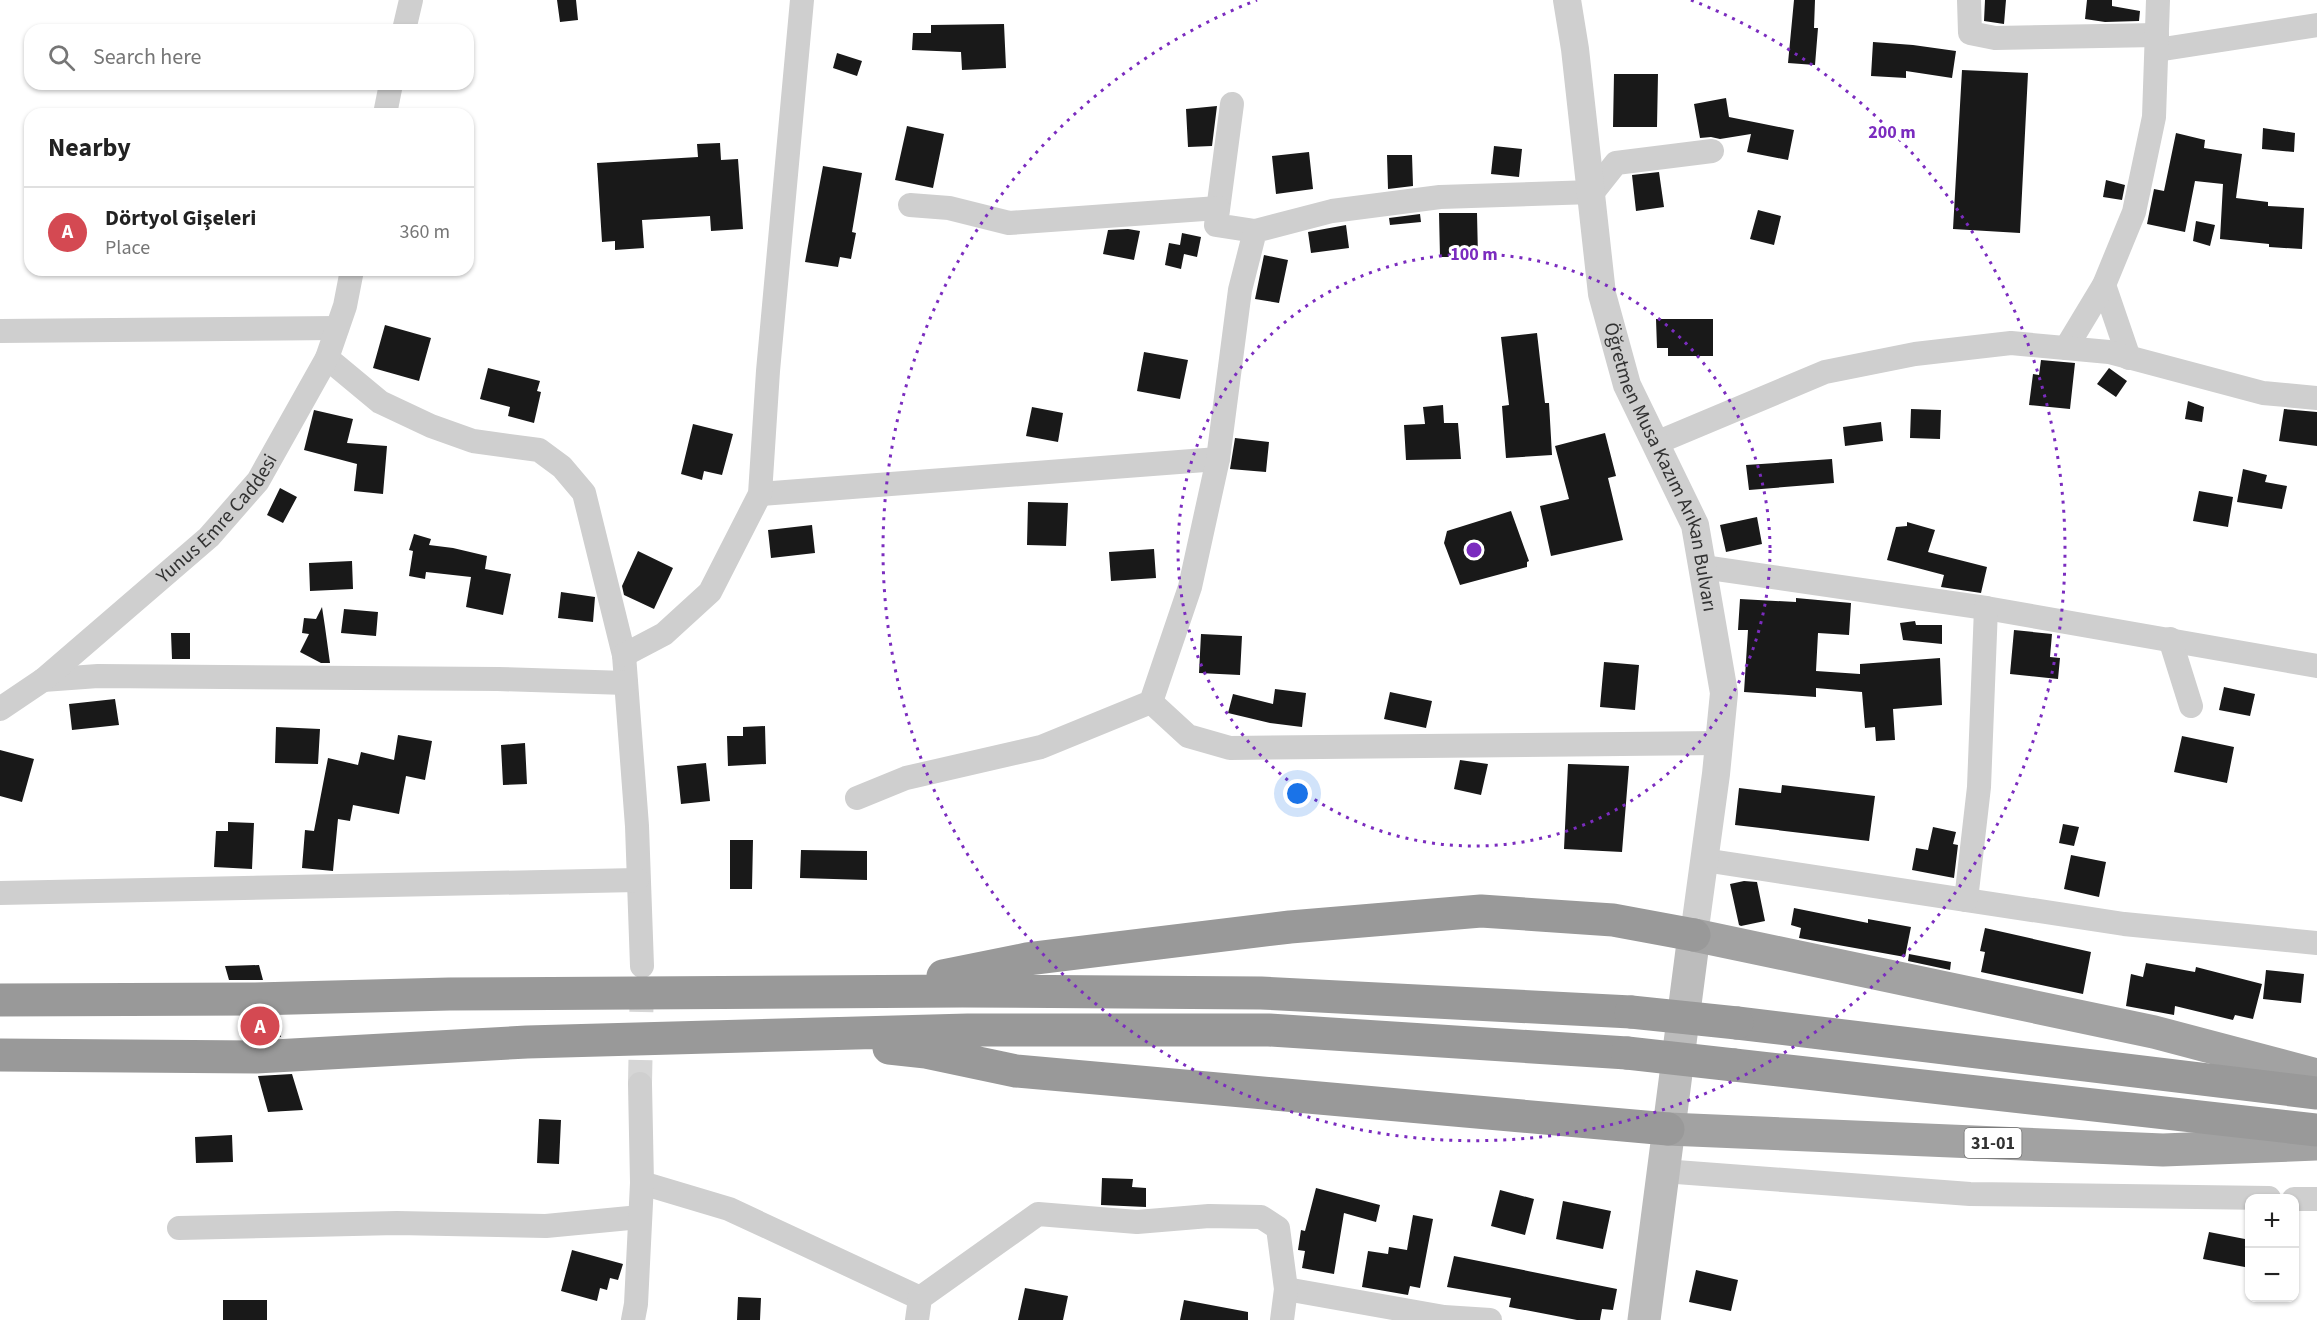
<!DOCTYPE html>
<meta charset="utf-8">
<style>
body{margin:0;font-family:"Source Sans 3",sans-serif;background:#f2f2f2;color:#222}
.controls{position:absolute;right:18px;bottom:18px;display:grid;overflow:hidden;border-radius:12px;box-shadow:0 2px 4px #0004}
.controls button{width:54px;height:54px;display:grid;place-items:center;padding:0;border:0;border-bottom:2px solid #e0e0e0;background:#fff;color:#222;font:30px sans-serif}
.you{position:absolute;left:1298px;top:794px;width:21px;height:21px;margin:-15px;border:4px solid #fff;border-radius:50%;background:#1a73e8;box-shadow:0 0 0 9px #1a73e833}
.badge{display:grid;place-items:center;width:39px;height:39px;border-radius:50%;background:#d44952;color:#fff;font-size:20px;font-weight:700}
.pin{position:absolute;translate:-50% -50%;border:3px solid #fff;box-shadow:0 2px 6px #0006}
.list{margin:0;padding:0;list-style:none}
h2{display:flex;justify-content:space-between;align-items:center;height:78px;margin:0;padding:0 24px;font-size:26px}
h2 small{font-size:20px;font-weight:400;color:#767676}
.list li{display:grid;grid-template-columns:39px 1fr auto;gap:18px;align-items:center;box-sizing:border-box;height:90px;padding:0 24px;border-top:2px solid #e0e0e0}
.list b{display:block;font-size:22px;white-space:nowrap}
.list p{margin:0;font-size:20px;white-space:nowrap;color:#767676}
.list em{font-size:20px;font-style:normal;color:#767676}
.icon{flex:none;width:33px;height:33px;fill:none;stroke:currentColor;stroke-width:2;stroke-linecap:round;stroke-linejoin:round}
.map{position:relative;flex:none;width:2317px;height:1320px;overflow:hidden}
.search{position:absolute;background:#fff;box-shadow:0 2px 4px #0004;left:24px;top:24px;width:450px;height:66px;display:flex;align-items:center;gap:15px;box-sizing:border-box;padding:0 21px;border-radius:18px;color:#767676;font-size:22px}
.panel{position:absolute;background:#fff;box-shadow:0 2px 4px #0004;left:24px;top:108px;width:450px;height:168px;border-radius:18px}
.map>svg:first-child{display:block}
.building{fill:#191919}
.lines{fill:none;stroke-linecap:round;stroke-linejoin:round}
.minor-tunnel{stroke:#d6d6d6;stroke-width:24;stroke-dasharray:24 12;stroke-linecap:butt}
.minor{stroke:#cfcfcf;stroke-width:24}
.tertiary{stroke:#cfcfcf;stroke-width:28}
.secondary{stroke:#bcbcbc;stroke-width:33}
.trunk{stroke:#a2a2a2;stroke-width:33}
.motorway{stroke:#999;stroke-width:33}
.motorway-bridge{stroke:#999;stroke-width:33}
.ring{fill:none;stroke:#7b2cbf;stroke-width:3;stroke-dasharray:3 6}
.labels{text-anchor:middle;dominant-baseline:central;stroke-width:6;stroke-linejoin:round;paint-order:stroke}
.shield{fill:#fff;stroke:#707070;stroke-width:1.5}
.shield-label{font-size:18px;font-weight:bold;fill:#323232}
.street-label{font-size:20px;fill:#323232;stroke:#fff}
.centre{fill:#7b2cbf;stroke:#fff;stroke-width:3}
.ring-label{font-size:18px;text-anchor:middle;font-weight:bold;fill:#7b2cbf;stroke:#fff;stroke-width:6;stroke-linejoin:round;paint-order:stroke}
</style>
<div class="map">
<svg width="2317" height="1320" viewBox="0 0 2317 1320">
<rect width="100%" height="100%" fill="#fff"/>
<path class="building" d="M557 0H576L578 20 560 22Z
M1794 0H1815L1814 28H1818L1815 65 1788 63Z
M1985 0H2006L2004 24 1984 21Z
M2087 0H2112V6L2140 11 2139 21 2105 22 2085 19Z
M1004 24 1006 68 962 70 961 52 912 50 913 33H931V25Z
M1873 42 1913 45 1956 51 1952 78 1906 71V78L1871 76Z
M837 53 862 61 857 76 833 68Z
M1962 70 2028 73 2020 233 1953 229Z
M1614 74H1658L1657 127H1613Z
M1726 98 1729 117 1794 130 1788 160 1747 152 1751 134 1720 139 1711 137 1700 138 1694 104Z
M1217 106 1212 146 1188 147 1186 109Z
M907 126 944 134 933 188 895 180Z
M2263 128 2295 133 2294 152 2262 149Z
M2176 133 2205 140 2204 148 2242 154 2236 198 2268 202V206L2304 208 2302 249 2269 247V244L2220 239 2223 184 2195 181 2185 232 2147 224 2154 189 2164 191Z
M720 143 721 160 738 159 743 229 711 231 710 216 642 220 644 248 615 250V241L602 242 597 163 698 157 697 144Z
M1494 146 1522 149 1519 177 1491 174Z
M1309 152 1313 189 1276 194 1272 156Z
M1387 155H1412L1413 186 1388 189Z
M823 166 862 173 852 232 856 233 851 259 840 257 838 267 805 262Z
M1659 172 1664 207 1636 211 1632 175Z
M2106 180 2125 185 2122 200 2103 197Z
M1758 210 1781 216 1774 245 1750 239Z
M1439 213H1477L1478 257H1440Z
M1420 214 1421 222 1390 225 1389 218Z
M2196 221 2215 225 2210 246 2193 241Z
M1346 225 1349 248 1311 253 1308 232Z
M1128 229 1140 231 1134 260 1103 254 1108 230Z
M1182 233 1201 237 1197 257 1184 254 1181 269 1165 265 1169 243 1180 245Z
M1264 255 1288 260 1279 303 1255 299Z
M1656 319H1713V356H1668V348H1657Z
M385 325 431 338 419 381 373 368Z
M1537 333 1545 403H1549L1552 455 1506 458 1502 406 1509 405 1501 337Z
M1144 352 1188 360 1180 399 1137 391Z
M2041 360 2075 363 2070 409 2029 405 2033 374 2039 375Z
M488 368 540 381 537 391 541 392 534 423 508 416 510 407 480 399Z
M2109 368 2127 381 2116 397 2097 384Z
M2188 401 2204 407 2202 422 2185 419Z
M1443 405 1444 423H1458L1461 459 1406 460 1404 425 1425 424 1423 407Z
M1032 407 1063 413 1058 442 1026 436Z
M1911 409 1941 410 1940 439 1910 438Z
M2284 409 2317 412V446L2279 441Z
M314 410 353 419 347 443 387 446 383 494 354 491 357 464 304 450Z
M1881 422 1883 441 1845 446 1843 427Z
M693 424 733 434 722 475 704 471 702 480 681 474Z
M1605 433 1616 476 1608 478 1623 540 1551 556 1540 506 1569 499 1555 446Z
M1235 438 1269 442 1266 472 1230 469Z
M1832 459 1834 483 1749 490 1746 465Z
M2243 469 2267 475 2265 482 2287 486 2282 509 2237 502Z
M280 488 297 497 283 523 267 515Z
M2199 491 2233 497 2228 527 2193 521Z
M1028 502 1068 503 1066 546 1027 545Z
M1511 511 1529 561 1527 562V567L1460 585 1444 543 1447 531Z
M1757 517 1762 544 1726 552 1720 525Z
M1907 522 1935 530 1928 552 1987 567 1981 593 1941 587 1944 575 1887 560 1896 527 1907 526Z
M812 525 815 553 771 558 768 530Z
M414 534 431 539 429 545 453 548 487 556 485 569 511 574 503 615 466 607 471 577 426 572 425 579 409 576 413 551 409 550Z
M1154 549 1156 578 1111 581 1109 552Z
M638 551 673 568 654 609 624 595 622 586Z
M352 561 353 589 310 591 309 563Z
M561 592 595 597 593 622 558 618Z
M1796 598 1851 603 1849 635 1818 633 1816 671 1860 674V664L1940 658 1942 705 1893 709 1895 740 1876 741 1875 727 1865 728 1862 692 1816 688V697L1744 692 1748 630H1738L1740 599 1796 602Z
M322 607 325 627 330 663H321L300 652 309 634 302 633 304 618 316 619Z
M344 609 378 612 376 636 341 633Z
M1915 621 1916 625H1942V644L1903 640 1900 623Z
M2014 630 2052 634 2050 657 2060 658 2058 679 2010 674Z
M171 633H190V659H172Z
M1201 634 1242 636 1240 675 1199 673Z
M1604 662 1639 665 1635 710 1600 707Z
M2224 687 2255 694 2250 716 2219 710Z
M1275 689 1306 693 1302 727 1270 723 1228 713 1233 694 1273 704Z
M1390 692 1432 701 1426 728 1384 719Z
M115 699 119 725 72 730 69 704Z
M765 726 766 764 728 766 727 736H743V727Z
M276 727 320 729 318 764 275 763Z
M398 735 432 741 425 780 406 776 399 814 353 805 350 821 338 819 333 871 302 868 305 830 314 831 328 758 358 765 361 752 394 760Z
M2182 736 2234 747 2227 783 2174 772Z
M525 743 527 784 503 785 501 745Z
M0 750 34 759 22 802 0 796Z
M1460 760 1488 764 1481 795 1454 789Z
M706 763 710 801 681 804 677 766Z
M1568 764 1629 766 1622 852 1564 849Z
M1782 785 1875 796 1869 841 1735 825 1739 788 1781 793Z
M228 822 254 823 252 869 214 867 216 831H228Z
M2063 824 2079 827 2074 846 2059 843Z
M1933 827 1956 832 1953 844 1958 845 1954 878 1912 870 1916 848 1928 850Z
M730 840H753L752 889H730Z
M801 850 867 851V880L800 878Z
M2071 855 2106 862 2099 897 2064 889Z
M1744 881 1757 882 1765 921 1741 926 1739 925 1730 884Z
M1794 908 1868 923V919L1911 927 1905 957 1799 938 1801 928 1791 925Z
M1985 928 2091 952 2083 994 1981 972 1985 952 1980 951Z
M1909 954 1951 962 1950 970 1908 961Z
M2146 963 2195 972 2196 967 2262 984 2253 1019 2235 1015 2233 1020 2175 1006 2174 1015 2126 1006 2131 974 2143 977Z
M259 965 263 980H229L225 966Z
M2266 970 2304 974 2301 1003 2263 999Z
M275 1017 281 1037 247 1038 241 1018Z
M292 1074 303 1110 268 1112 258 1076Z
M539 1119 561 1120 559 1164 537 1163Z
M232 1135 233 1162 196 1163 195 1137Z
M1102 1178 1133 1179 1132 1187 1146 1188V1207L1101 1205Z
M1316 1188 1380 1205 1376 1222 1344 1213 1334 1274 1302 1268 1305 1251 1298 1250 1301 1230 1305 1231Z
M1500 1190 1534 1199 1525 1235 1491 1226Z
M1563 1201 1611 1211 1603 1249 1556 1239Z
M1413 1215 1433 1219 1420 1288 1410 1286 1408 1295 1362 1287 1368 1251 1388 1254 1389 1247 1407 1250Z
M2209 1232 2250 1240V1268L2203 1259Z
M572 1250 623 1264 618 1280 610 1278 607 1290 600 1288 597 1301 561 1291Z
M1454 1256 1617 1289 1613 1310 1602 1309 1600 1320H1577L1509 1307 1511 1298 1447 1287Z
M1696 1270 1738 1280 1731 1311 1689 1302Z
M1025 1288 1068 1296 1063 1320H1018Z
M738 1297 761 1298 760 1320H737Z
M223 1300H267V1320H223Z
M1184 1300 1248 1312V1320H1180Z"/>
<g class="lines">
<path class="minor-tunnel" d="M640 1084 642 979"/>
<g class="minor">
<path d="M1969 0 1970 33 1995 38 2157 35"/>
<path d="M404 30 411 0"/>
<path d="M2157 50 2317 25"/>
<path d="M1232 104 1216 225 1255 231"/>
<path d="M385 114 391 84"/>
<path d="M910 205 949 208 1009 223 1218 208"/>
<path d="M2104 285 2129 358"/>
<path d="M0 331 337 328"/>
<path d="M2066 348 2104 285 2134 212 2154 117 2158 0"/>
<path d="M327 358 380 402 431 426 473 441 539 450 562 467 584 493 624 655 637 826 642 966"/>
<path d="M1656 443 1825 372 1915 354 2011 343 2109 352 2263 393 2317 398"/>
<path d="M760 494 1218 459"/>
<path d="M1703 567 1986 608 2317 666"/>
<path d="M2170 639 2191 706"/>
<path d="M624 655 664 634 710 592 760 494 768 371 802 0"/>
<path d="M43 680 98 676 498 679 626 683"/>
<path d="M1151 702 1188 736 1230 748 1720 743"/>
<path id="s1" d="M0 709 43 680 209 537 258 481 327 358 345 306 352 270"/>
<path d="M857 798 906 778 1041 747 1151 702 1190 587 1218 459 1240 290 1255 231 1332 211 1440 197 1593 192 1616 163 1712 151"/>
<path d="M1704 860 2124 924 2317 943"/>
<path d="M0 893 637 880"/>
<path d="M1966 900 1979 787 1986 608"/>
<path d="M1663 1171 1970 1194 2269 1198"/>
<path d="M642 1183 729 1209 920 1298"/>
<path d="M2294 1199H2317"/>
<path d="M179 1228 397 1223 546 1226 640 1217"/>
<path d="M1286 1289 1444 1317 1490 1320"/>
<path d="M633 1320 636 1304 642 1183 640 1084"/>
<path d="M917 1320 920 1298 1038 1214 1137 1222 1209 1216 1261 1217 1278 1228 1286 1289 1282 1320"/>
</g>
<path class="tertiary" id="s2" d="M1567 0 1575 49 1602 294 1627 385 1695 525 1724 693 1716 774 1694 935"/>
<path class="secondary" d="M1644 1320 1694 935"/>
<path class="trunk" d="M1694 935 2154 1032 2317 1075
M1668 1129 2163 1150 2317 1144"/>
<path class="motorway" d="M943 976 1027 959 1290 927 1481 911 1613 920 1694 935
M0 1000 255 999 449 994 962 991 1261 993 1631 1012
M1737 1023 2317 1093
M889 1048 926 1052 1016 1071 1668 1129
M0 1055 256 1057 527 1042 968 1030H1269L1627 1053
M1734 1065 2317 1130"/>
<path class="motorway-bridge" d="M1631 1012 1737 1023
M1627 1053 1734 1065"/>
</g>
<g class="ring">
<circle cx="1474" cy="550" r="296"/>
<path d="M1691 0A591 591 0 1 1 1257 0"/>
</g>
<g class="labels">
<rect class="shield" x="1964.5" y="1128" width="57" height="30" rx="4.5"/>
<g class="shield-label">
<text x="1993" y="1143">31-01</text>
</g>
<g class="street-label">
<text stroke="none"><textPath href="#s2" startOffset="480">Öğretmen Musa Kazım Arıkan Bulvarı</textPath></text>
<text stroke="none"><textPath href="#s1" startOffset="290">Yunus Emre Caddesi</textPath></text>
</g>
</g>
<circle cx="1474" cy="550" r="9" class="centre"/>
<g class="ring-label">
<text x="1892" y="138">200 m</text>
<text x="1474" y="260">100 m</text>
</g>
</svg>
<div class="controls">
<button>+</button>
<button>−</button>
</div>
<div class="you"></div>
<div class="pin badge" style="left:260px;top:1026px">A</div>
<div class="search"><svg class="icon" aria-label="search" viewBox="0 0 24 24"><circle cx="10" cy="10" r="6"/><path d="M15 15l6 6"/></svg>Search here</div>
<section class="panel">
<h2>Nearby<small></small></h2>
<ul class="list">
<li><span class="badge">A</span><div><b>Dörtyol Gişeleri</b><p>Place</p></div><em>360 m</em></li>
</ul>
</section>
</div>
